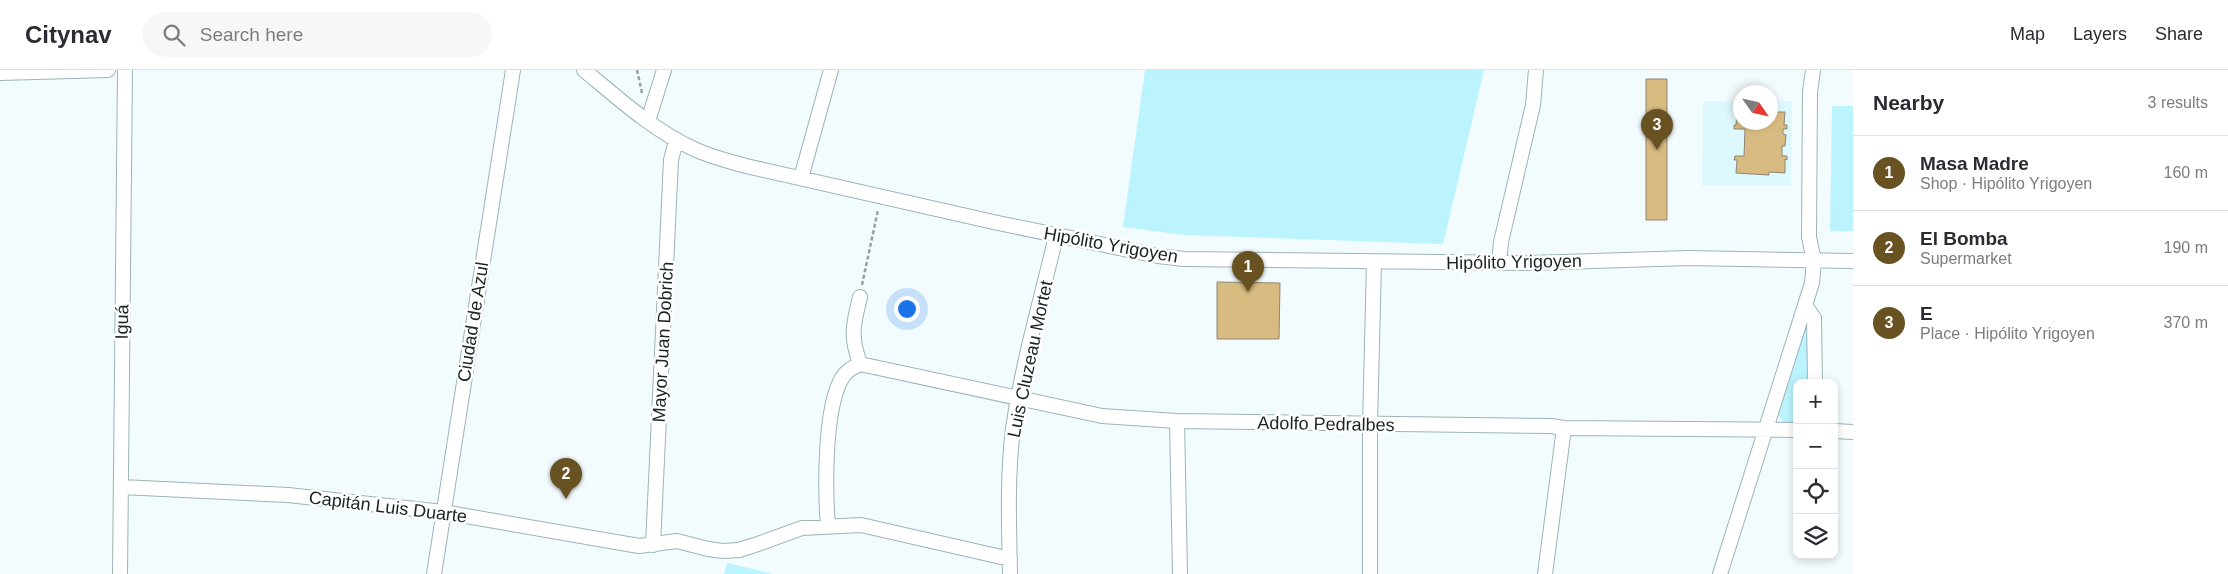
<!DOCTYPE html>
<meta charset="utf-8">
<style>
body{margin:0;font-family:Arial,sans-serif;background:#f7f7f7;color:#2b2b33}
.controls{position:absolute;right:15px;bottom:15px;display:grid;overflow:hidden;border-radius:10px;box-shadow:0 2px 8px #0003}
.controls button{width:45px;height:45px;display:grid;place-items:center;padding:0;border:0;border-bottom:1px solid #e1e1e2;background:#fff;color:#2b2b33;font:25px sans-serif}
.compass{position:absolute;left:1733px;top:15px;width:45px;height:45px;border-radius:50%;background:#fff;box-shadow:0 2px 8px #0003;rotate:124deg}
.you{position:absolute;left:906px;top:238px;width:18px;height:18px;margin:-12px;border:4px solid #fff;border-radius:50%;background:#1a73e8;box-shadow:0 0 0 8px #1a73e833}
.badge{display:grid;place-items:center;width:32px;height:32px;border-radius:50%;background:#695222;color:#fff;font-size:16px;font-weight:700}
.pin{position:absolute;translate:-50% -41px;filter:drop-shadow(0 1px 2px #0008)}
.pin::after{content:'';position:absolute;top:26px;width:18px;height:15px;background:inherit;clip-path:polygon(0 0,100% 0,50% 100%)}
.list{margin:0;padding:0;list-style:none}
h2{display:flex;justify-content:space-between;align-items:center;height:65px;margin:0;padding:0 20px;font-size:21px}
h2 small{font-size:16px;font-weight:400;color:#7c7c81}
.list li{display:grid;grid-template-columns:32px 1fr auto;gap:15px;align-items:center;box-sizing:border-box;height:75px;padding:0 20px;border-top:1px solid #e1e1e2}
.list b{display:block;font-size:19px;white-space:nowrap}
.list p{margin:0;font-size:16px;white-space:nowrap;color:#7c7c81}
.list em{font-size:16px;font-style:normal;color:#7c7c81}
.icon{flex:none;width:28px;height:28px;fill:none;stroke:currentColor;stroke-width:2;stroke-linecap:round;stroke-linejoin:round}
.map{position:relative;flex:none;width:1853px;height:504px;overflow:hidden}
header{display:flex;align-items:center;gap:30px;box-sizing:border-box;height:70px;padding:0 25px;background:#fff;border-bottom:1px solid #e1e1e2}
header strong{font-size:24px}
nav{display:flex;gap:28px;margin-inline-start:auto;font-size:18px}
.search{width:350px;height:45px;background:#f7f7f7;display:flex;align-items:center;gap:12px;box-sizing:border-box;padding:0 18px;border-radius:28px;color:#7c7c81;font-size:19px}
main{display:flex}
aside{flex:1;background:#fff}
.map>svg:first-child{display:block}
.built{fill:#def9fe}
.green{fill:#bbf4fe}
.building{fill:#d8bb80;stroke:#8e8574}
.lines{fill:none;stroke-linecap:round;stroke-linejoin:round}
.minor-casing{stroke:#9cb4b8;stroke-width:16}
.path{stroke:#97a1a2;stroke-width:2.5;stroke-dasharray:4 2.5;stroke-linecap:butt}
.minor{stroke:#fff;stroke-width:14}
.labels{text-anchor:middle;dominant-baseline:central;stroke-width:5;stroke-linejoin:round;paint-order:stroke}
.street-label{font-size:18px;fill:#1a2425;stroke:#fff}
</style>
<header>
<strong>Citynav</strong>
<div class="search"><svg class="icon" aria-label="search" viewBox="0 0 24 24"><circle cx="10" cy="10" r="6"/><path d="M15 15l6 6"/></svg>Search here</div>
<nav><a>Map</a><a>Layers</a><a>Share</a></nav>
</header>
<main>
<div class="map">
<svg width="1853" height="504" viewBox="0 0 1853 504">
<rect width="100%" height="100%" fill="#f2fcfe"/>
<path class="built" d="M1703 31H1740V52H1770L1771 31H1792L1791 116H1702Z"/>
<path class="green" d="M1145 0H1484L1443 174 1184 165 1123 157Z
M1832 36H1853V161H1830Z
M1806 255 1811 256 1810 313H1797V354C1786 354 1780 353 1778 342Z
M727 493 773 504H724Z"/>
<path class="building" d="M1646 9H1667V150H1646Z
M1737 42H1740V52H1770V42H1785L1784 55H1787V59H1783V64L1786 65 1785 76H1782V86H1787V90L1785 89V103L1769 102V105L1736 103 1737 90H1734L1735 86H1744L1745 59H1734V55H1736Z
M1217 212 1280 213 1279 269H1217Z"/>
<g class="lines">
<defs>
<path id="minor" d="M584 0C619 29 653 60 694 79 711 87 728 91 746 96L998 153 1158 186 1184 189 1530 193 1688 188 1853 191
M0 3 108 0
M648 51 664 0
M801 108 831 0
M1499 193 1501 172 1533 35 1536 0
M1805 235 1814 248 1815 313
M860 294 1102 346 1177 351 1551 356 1564 358 1797 360
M860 294C850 265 853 256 860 227
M1177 351 1180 504
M1834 361 1853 362
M121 417 288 425 443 442 639 476 677 471 708 479 723 481 739 480 755 475 802 458 861 455 1010 489
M828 455C825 419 824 339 842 308 846 301 852 298 860 294
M653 475 671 90 676 70
M120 504 125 0
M434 504 513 0
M1010 504C1009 456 1007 407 1013 359 1022 294 1041 230 1056 166
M1370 504V355L1374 192
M1545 504 1564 358
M1720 504 1812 213 1814 191 1809 167 1810 22 1813 0"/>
</defs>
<use href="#minor" class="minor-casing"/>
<path class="path" d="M637 0 642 23
M862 215 878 140"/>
<use href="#minor" class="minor"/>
</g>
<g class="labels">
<g class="street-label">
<text transform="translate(1111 175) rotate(10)">Hipólito Yrigoyen</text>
<text transform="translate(1514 192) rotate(-1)">Hipólito Yrigoyen</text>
<text transform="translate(122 252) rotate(-89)">Iguá</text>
<text transform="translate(473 252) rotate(-81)">Ciudad de Azul</text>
<text transform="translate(663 272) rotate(-87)">Mayor Juan Dobrich</text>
<text transform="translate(1030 289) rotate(-78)">Luis Cluzeau Mortet</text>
<text transform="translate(1326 354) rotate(1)">Adolfo Pedralbes</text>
<text transform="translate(388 437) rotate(7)">Capitán Luis Duarte</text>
</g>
</g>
</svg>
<div class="controls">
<button>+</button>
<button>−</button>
<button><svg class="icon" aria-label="locate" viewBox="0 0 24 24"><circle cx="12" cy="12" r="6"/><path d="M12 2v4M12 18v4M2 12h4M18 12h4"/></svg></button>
<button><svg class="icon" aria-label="layers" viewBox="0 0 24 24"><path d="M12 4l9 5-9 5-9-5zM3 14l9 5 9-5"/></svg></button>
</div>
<svg class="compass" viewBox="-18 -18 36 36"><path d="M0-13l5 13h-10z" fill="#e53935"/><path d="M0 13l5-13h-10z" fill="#7c7c81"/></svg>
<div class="you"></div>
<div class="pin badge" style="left:1248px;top:222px">1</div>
<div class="pin badge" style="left:566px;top:429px">2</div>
<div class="pin badge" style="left:1657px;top:80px">3</div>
</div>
<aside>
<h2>Nearby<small>3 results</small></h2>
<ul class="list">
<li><span class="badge">1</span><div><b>Masa Madre</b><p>Shop · Hipólito Yrigoyen</p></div><em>160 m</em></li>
<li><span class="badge">2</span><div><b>El Bomba</b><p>Supermarket</p></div><em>190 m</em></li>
<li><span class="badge">3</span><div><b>E</b><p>Place · Hipólito Yrigoyen</p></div><em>370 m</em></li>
</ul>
</aside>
</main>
